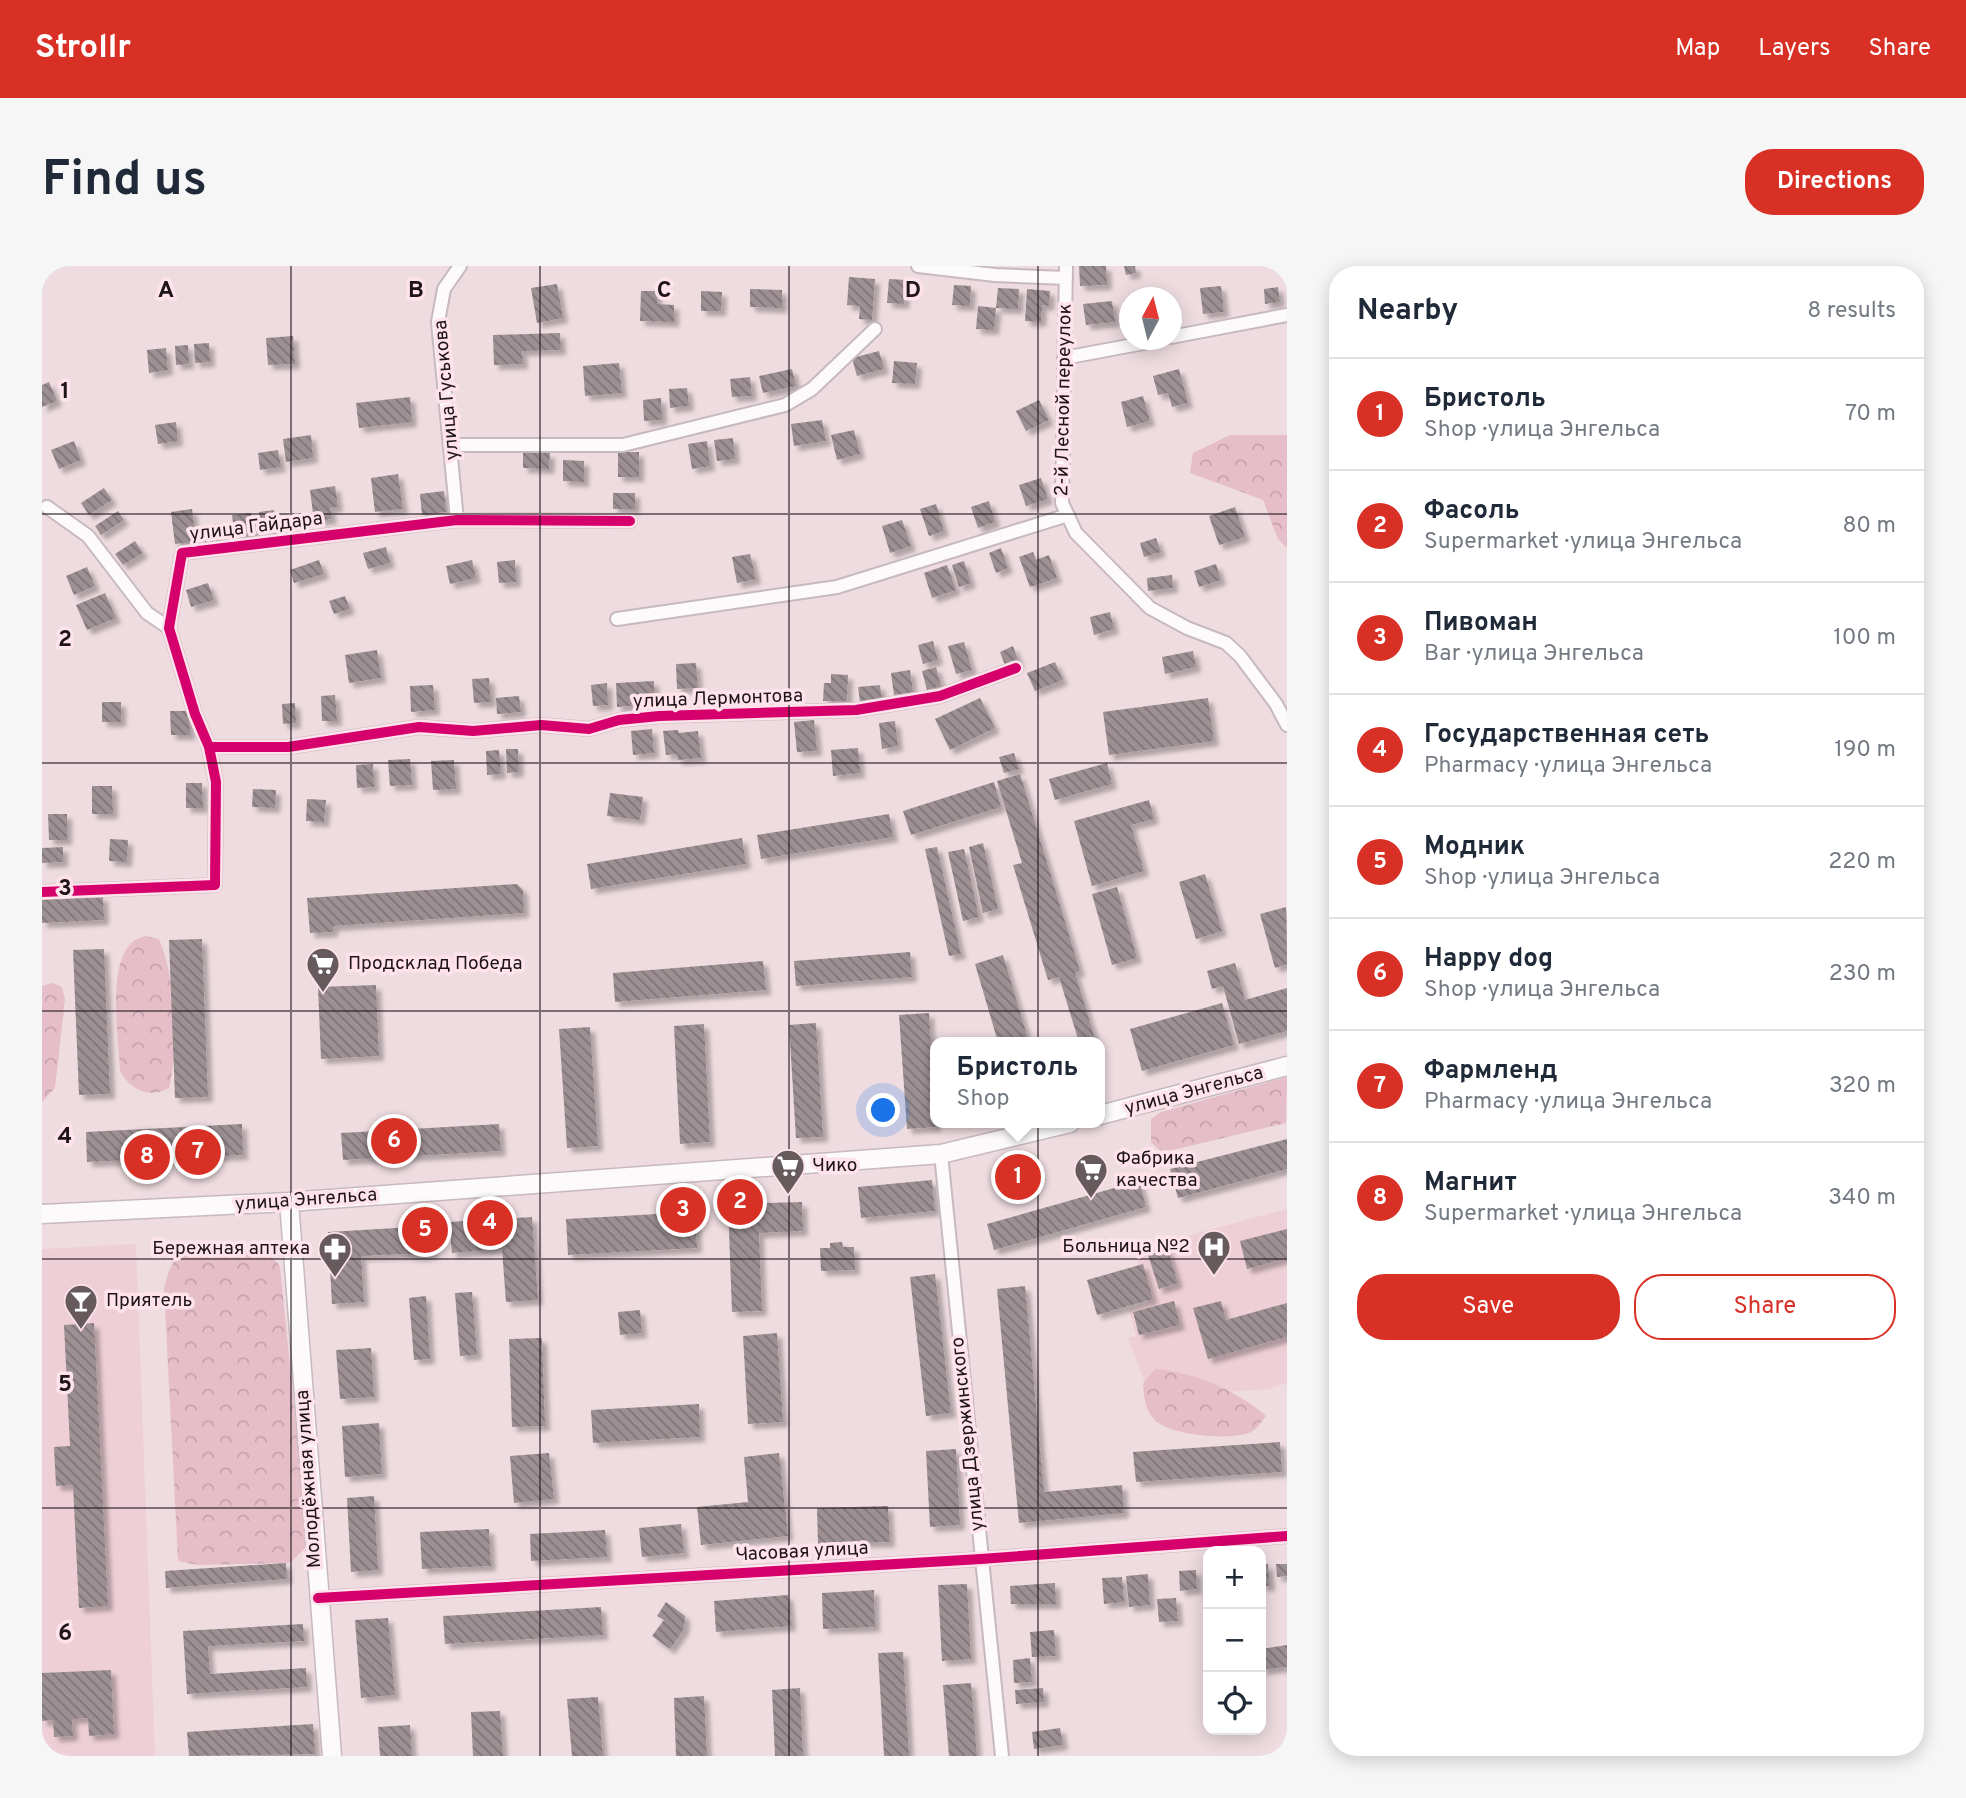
<!DOCTYPE html>
<meta charset="utf-8">
<style>
body{margin:0;font-family:Overpass,sans-serif;background:#f6f6f7;color:#1f2937}
.controls{position:absolute;right:21px;bottom:21px;display:grid;overflow:hidden;border-radius:14px;box-shadow:0 4px 18px #0003}
.controls button{width:63px;height:63px;display:grid;place-items:center;padding:0;border:0;border-bottom:2px solid #e0e1e3;background:#fff;color:#1f2937;font:35px sans-serif}
.compass{position:absolute;left:1077px;top:21px;width:63px;height:63px;border-radius:50%;background:#fff;box-shadow:0 4px 18px #0003;rotate:7deg}
.you{position:absolute;left:842px;top:845px;width:24px;height:24px;margin:-18px;border:5px solid #fff;border-radius:50%;background:#1a73e8;box-shadow:0 0 0 10px #1a73e833}
.badge{display:grid;place-items:center;width:46px;height:46px;border-radius:50%;background:#d93025;color:#fff;font-size:23px;font-weight:700}
.pin{position:absolute;translate:-50% -50%;border:4px solid #fff;box-shadow:0 2px 7px #0006}
.popup{position:absolute;left:888px;top:771px;width:175px;height:91px;box-sizing:border-box;display:grid;place-content:center;border-radius:14px;background:#fff;filter:drop-shadow(0 2px 5px #0005);font-size:23px;white-space:nowrap;color:#747a83}
.popup b{font-size:26px;color:#1f2937}
.popup::after{content:'';position:absolute;left:50%;top:100%;margin-left:-14px;border:14px solid transparent;border-top-color:#fff}
.list{margin:0;padding:0;list-style:none}
h2{display:flex;justify-content:space-between;align-items:center;height:91px;margin:0;padding:0 28px;font-size:30px}
h2 small{font-size:23px;font-weight:400;color:#747a83}
.list li{display:grid;grid-template-columns:46px 1fr auto;gap:21px;align-items:center;box-sizing:border-box;height:112px;padding:0 28px;border-top:2px solid #e0e1e3}
.list b{display:block;font-size:26px;white-space:nowrap}
.list p{margin:0;font-size:23px;white-space:nowrap;color:#747a83}
.list em{font-size:23px;font-style:normal;color:#747a83}
.actions{display:flex;gap:14px;padding:21px 28px}
.actions a{flex:1;padding:16px 0;border:2px solid #d93025;border-radius:28px;text-align:center;font-size:24px;color:#d93025}
.actions .main{background:#d93025;color:#fff}
.icon{flex:none;width:38px;height:38px;fill:none;stroke:currentColor;stroke-width:2;stroke-linecap:round;stroke-linejoin:round}
.map{position:relative;flex:none;width:1245px;height:1490px;overflow:hidden;border-radius:28px}
header{display:flex;align-items:center;gap:42px;box-sizing:border-box;height:98px;padding:0 35px;background:#d93025;color:#fff}
header strong{font-size:33px}
nav{display:flex;gap:38px;margin-inline-start:auto;font-size:24px}
.intro{display:flex;align-items:center;justify-content:space-between;box-sizing:border-box;height:168px;padding:0 42px}
h1{margin:0;font-size:49px}
.button{padding:18px 32px;border-radius:28px;background:#d93025;color:#fff;font-size:24px;font-weight:700}
main{display:flex;gap:42px;padding:0 42px}
aside{flex:1;background:#fff;border-radius:28px;box-shadow:0 4px 18px #0003}
.map>svg:first-child{display:block}
.built{fill:#eecfd7}
.forest{fill:url(#forest-crowns)}
.building{fill:url(#building-back-hatch);filter:url(#shadow)}
.lines{fill:none;stroke-linecap:round;stroke-linejoin:round}
.street-casing{stroke:#c7b9bd;stroke-width:16}
.secondary-casing{stroke:#c7b9bd;stroke-width:21}
.street{stroke:#fcfafa;stroke-width:12}
.secondary{stroke:#fcfafa;stroke-width:18}
.cycleway-casing{stroke:#fee3eb;stroke-width:15}
.cycleway{stroke:#d6006c;stroke-width:10}
.grid{fill:none;stroke:#1f1417;stroke-width:2;stroke-opacity:0.55}
.labels{text-anchor:middle;dominant-baseline:central;stroke-width:7;stroke-linejoin:round;paint-order:stroke}
.street-label{font-size:19px;fill:#1f1417;stroke:#fee3eb}
.poi-label{font-size:19px;fill:#1f1417;stroke:#fee3eb;text-anchor:start}
.grid-label{font-size:23px;text-anchor:middle;font-weight:bold;fill:#1f1417;stroke:#fee3eb;stroke-width:7;stroke-linejoin:round;paint-order:stroke}
</style>
<header>
<strong>Strollr</strong>
<nav><a>Map</a><a>Layers</a><a>Share</a></nav>
</header>
<div class="intro"><h1>Find us</h1><a class="button">Directions</a></div>
<main>
<div class="map">
<svg width="1245" height="1490" viewBox="0 0 1245 1490">
<defs>
<pattern id="forest-crowns" width="20" height="18" patternUnits="userSpaceOnUse" patternTransform="scale(1.75)"><rect width="20" height="18" fill="#e6bec9"/><path d="M2 6a3 3 0 1 1 6 0M12 15a3 3 0 1 1 6 0" fill="none" stroke="#c5a2ac"/></pattern>
<pattern id="building-back-hatch" width="6" height="6" patternUnits="userSpaceOnUse" patternTransform="scale(1.75)"><rect width="6" height="6" fill="#9d9093"/><path d="M-1 5l2 2M0 0l6 6M5-1l2 2" fill="none" stroke="#7f7477"/></pattern>
<filter id="shadow"><feDropShadow dx="5" dy="5" stdDeviation="2" flood-color="#0004"/></filter>
</defs>
<rect width="100%" height="100%" fill="#eedce0"/>
<path class="built" d="M1245 943V1117L1226 1123 1108 1131 1086 1072 1094 1070 1087 1044 1106 1038 1093 984Z
M94 978 113 1490H0V983Z"/>
<path class="forest" d="M1188 169H1245V282L1236 273 1221 234 1148 207 1151 187Z
M104 670 117 673C134 712 137 781 127 822 108 833 88 824 78 805 77 771 60 677 104 670Z
M11 717 20 721 23 733 13 822 0 836V720Z
M1245 811 1244 857 1131 884 1118 885 1109 876V853L1119 846Z
M211 985 231 992 238 1000 265 1271 263 1282 248 1297 156 1299 136 1295 122 1022C127 1006 128 994 144 987Z
M1113 1103C1149 1105 1197 1125 1224 1150 1220 1155 1215 1163 1209 1166 1191 1175 1128 1170 1113 1154 1103 1144 1102 1132 1101 1118Z"/>
<path class="building" d="M1037 0H1064L1065 19 1038 20Z
M1082 0H1093L1094 7 1084 9Z
M807 11 833 13 830 54 817 53 818 40 805 39Z
M847 13 864 14 862 38 845 37Z
M515 18 521 52 495 57 489 22Z
M912 19 929 20 928 40 910 39Z
M1179 20 1182 46 1161 48 1158 22Z
M1236 21 1238 36 1223 38 1222 23Z
M956 22 977 23 976 43 954 42 952 64 934 63 936 40 954 42Z
M708 23 740 24V42L708 41Z
M985 23 1008 25 1007 40 1000 39 999 56 983 55Z
M599 25H615V38L632 39V56L598 55Z
M659 25 680 26 679 45H659Z
M1070 35 1073 56 1044 59 1041 38Z
M1083 36H1087V64H1086Z
M518 67 519 84 480 85 481 98 452 99 451 69Z
M251 70 253 98 226 99 224 72Z
M167 77 168 96 153 97 152 78Z
M146 79 147 98 134 99 133 80Z
M124 82 126 104 107 107 105 84Z
M837 85 842 103 815 110 810 92Z
M852 95 875 97 873 118 850 117Z
M577 97 580 127 543 130 541 100Z
M750 103 754 120 721 127 717 110Z
M1137 103 1146 137 1130 141 1126 127 1116 129 1111 110Z
M708 111 710 130 690 131 688 113Z
M7 116 15 135 0 141V119Z
M645 122 647 140 628 142 627 123Z
M1101 130 1108 155 1085 161 1079 136Z
M368 131 370 156 317 162 314 137Z
M619 132 620 154 602 155 601 134Z
M997 134 1007 154 984 165 974 145Z
M780 154 784 175 752 180 749 158Z
M134 156 136 175 116 178 113 159Z
M812 164 818 188 795 194 789 169Z
M269 169 271 192 244 196 241 173Z
M691 172 693 193 675 195 672 174Z
M32 175 39 194 17 203 9 184Z
M665 175 668 200 650 203 646 178Z
M236 184 239 201 218 204 216 187Z
M576 186H597V211H576Z
M481 187H508L507 203 481 202Z
M521 194 542 195V216L521 215Z
M356 208 361 243 333 246 329 212Z
M999 212 1006 233 984 240 977 219Z
M293 220 296 241 288 242 290 253 272 255 268 224Z
M62 222 70 234 47 249 39 237Z
M402 225 404 246 380 249 378 228Z
M571 227H593V243H571Z
M947 235 953 256 936 262 929 241Z
M894 238 902 265 887 270 878 243Z
M1193 241 1203 271 1177 279 1167 250Z
M150 243 154 276 133 278 129 246Z
M232 244 234 264 220 266 217 246Z
M76 245 82 254 59 269 53 260Z
M209 247 212 269 193 271 190 249Z
M860 254 869 280 848 287 840 260Z
M180 257 182 273 161 276 160 260Z
M1114 272 1119 286 1102 291 1098 277Z
M93 275 101 287 81 299 73 288Z
M344 281 348 297 326 303 321 287Z
M959 282 966 302 954 307 947 287Z
M991 286 994 294 1007 289 1015 312 988 321 977 291Z
M708 288 714 313 695 317 690 291Z
M277 294 282 308 252 317 248 304Z
M430 294 434 312 408 318 404 300Z
M473 294 474 316 457 317 455 296Z
M922 295 929 317 917 321 910 299Z
M1174 298 1179 314 1157 321 1152 305Z
M905 299 914 324 890 332 882 307Z
M45 301 53 320 32 329 24 310Z
M1130 309 1131 322 1106 325 1105 312Z
M166 317 172 334 149 341 144 324Z
M63 327 74 352 45 364 34 339Z
M303 330 308 343 292 348 287 335Z
M1068 346 1072 363 1052 369 1048 351Z
M891 375 896 394 881 398 876 379Z
M922 376 930 404 914 408 906 380Z
M971 380 977 397 964 402 958 386Z
M335 384 339 412 307 417 303 389Z
M1151 385 1154 401 1123 408 1120 391Z
M1013 396 1021 414 993 425 985 407Z
M654 397 656 422 635 423 634 398Z
M894 401 899 420 885 424 880 405Z
M868 404 871 426 852 429 849 407Z
M789 408 806 409 805 435H781L782 417H789Z
M447 412 449 436 432 437 430 413Z
M612 415 613 438 575 441 574 417Z
M565 417 566 439 551 440 549 419Z
M391 419 393 444 369 446 368 420Z
M838 419 840 434 818 436 816 421Z
M293 429 295 455H280L279 430Z
M477 430 479 446 455 448 454 432Z
M938 432 953 462 908 484 893 453Z
M1166 432 1172 475 1067 489 1061 446Z
M60 436H79V456H60Z
M253 437 254 457 241 458 240 438Z
M128 445H147L148 469H129Z
M772 454 775 485 755 486 752 456Z
M853 455 856 480 840 483 837 457Z
M610 463 612 487 591 489 589 465Z
M636 464 637 467 656 465 659 492 636 494 635 488 624 489 621 465Z
M816 482 818 507 791 510 789 484Z
M464 483H476L477 506 465 507Z
M457 484 459 508 445 509 444 485Z
M972 487 977 503 962 507 957 491Z
M368 493 370 519 348 520 346 494Z
M412 494 414 523 391 524 389 495Z
M1065 497 1070 518 1013 534 1007 513Z
M331 498 332 521 315 522 314 499Z
M978 508 1038 705 1033 707 1054 776H1037L1017 711 1006 714 971 599 980 597 955 515Z
M952 516 959 541 869 569 861 545Z
M144 517H160L161 542H144Z
M50 520H70L71 548H50Z
M211 523 234 524 233 542 210 541Z
M568 527 601 531 598 554 565 550Z
M265 533 284 534 282 556 264 555Z
M1107 534 1112 553 1089 559 1102 605 1050 620 1032 555Z
M6 548H25V574H7Z
M847 548 851 571 719 593 715 569Z
M700 572 704 598 549 623 545 598Z
M68 573 86 574 85 596 67 595Z
M941 577 956 643 941 647 927 581Z
M21 581V596L0 597V582Z
M895 581 919 688 907 690 883 583Z
M922 583 937 651 921 655 906 586Z
M1163 608 1180 665 1154 673 1137 616Z
M475 618 481 624 482 647 291 660V666L268 667 265 632Z
M1075 621 1095 692 1070 699 1050 628Z
M61 630 62 654 0 657V633Z
M1244 641 1245 698 1233 702 1218 648Z
M160 673 166 831 133 832 127 674Z
M62 683 68 828 37 829 31 684Z
M868 686 870 711 754 720 752 695Z
M961 689 987 776H956L933 698Z
M721 695 724 724 573 736 571 707Z
M1193 697 1203 734 1245 722V765L1197 778 1181 720 1170 723 1165 705Z
M334 719 337 790 279 793 276 721Z
M1180 737 1192 779 1100 805 1088 763Z
M887 747 894 861 865 863 857 749Z
M774 757 781 871 754 872 747 759Z
M662 758 668 876 638 878 632 760Z
M548 761 556 880 525 882 517 763Z
M200 858 201 889 45 896 44 866Z
M457 858 459 885 301 894 299 867Z
M1245 873V903L1136 932 1128 903Z
M890 914 893 945 819 952 816 921Z
M1097 915 1104 941 952 984 945 958Z
M760 936 761 965 717 967 720 1045 690 1046 686 938Z
M653 946 655 982 526 989 524 953Z
M490 951 496 1034 464 1036 460 983 410 987 407 956Z
M388 960 390 987 319 990 322 1036 290 1038 286 966Z
M1245 963V992L1205 1003 1198 975Z
M800 976 801 981H812L813 1004 779 1005 778 982H788V977Z
M1125 982 1136 1017 1117 1023 1106 989Z
M1101 998 1111 1033 1055 1049 1045 1014Z
M893 1008 909 1147 884 1150 868 1011Z
M983 1020 1002 1226 1080 1219 1082 1247 977 1257 955 1023Z
M430 1026 435 1089 418 1090 413 1027Z
M384 1030 388 1093 372 1094 367 1032Z
M1132 1035 1138 1059 1097 1069 1091 1046Z
M1179 1035 1184 1054 1245 1037V1071L1166 1093 1151 1042Z
M598 1044 600 1067 578 1069 576 1046Z
M52 1057 66 1340 37 1342 31 1219 14 1220 12 1181 28 1180 22 1059Z
M735 1067 741 1156 706 1158 701 1070Z
M500 1072 503 1160 470 1161 467 1073Z
M329 1082 332 1131 298 1133 294 1084Z
M657 1138 658 1171 551 1177 549 1144Z
M337 1157 340 1208 303 1211 300 1160Z
M1238 1176 1240 1206 1094 1216 1091 1186Z
M914 1183 918 1259 888 1261 884 1185Z
M507 1187 512 1233 472 1237 468 1190Z
M737 1187 746 1270 659 1279 655 1241 706 1236 702 1191Z
M332 1230 336 1304 309 1306 305 1232Z
M846 1240 848 1276 776 1278 775 1242Z
M639 1258 642 1287 600 1291 597 1262Z
M447 1263 449 1300 380 1303 378 1266Z
M563 1264 565 1291 489 1295 488 1268Z
M244 1297 245 1313 124 1322 123 1305Z
M1226 1298 1228 1320H1219V1299Z
M1234 1298H1245V1310L1235 1311Z
M1154 1304 1155 1323 1138 1325 1137 1305Z
M1106 1308 1108 1339 1087 1341 1084 1310Z
M1080 1311 1082 1336 1062 1338 1060 1312Z
M1013 1317 1014 1338H969L968 1320Z
M925 1318 929 1393 900 1395 896 1319Z
M832 1324 833 1361 781 1363 780 1327Z
M746 1329 749 1360 674 1366 672 1335Z
M1134 1332 1136 1355 1117 1356 1115 1333Z
M624 1336 643 1350 642 1363 628 1383 610 1370 622 1354 615 1350Z
M1162 1340H1166V1362H1163Z
M559 1341 561 1369 403 1378 401 1350Z
M346 1352 353 1429 319 1432 313 1354Z
M261 1358 262 1375 166 1380 168 1408 264 1402 265 1421 145 1428 141 1365Z
M1012 1364 1014 1390 990 1391 988 1366Z
M1245 1379V1401L1219 1404V1383Z
M861 1386 867 1490H842L836 1387Z
M988 1392 990 1416 972 1417 971 1394Z
M69 1404 72 1468 47 1470 46 1452 30 1453 31 1470 12 1471 11 1454 0 1455V1407Z
M929 1417 935 1490H907L901 1419Z
M758 1422 761 1490H733L730 1424Z
M1001 1422 1002 1436 974 1438 973 1424Z
M662 1430 665 1490H634L632 1432Z
M556 1431 561 1490H530L525 1433Z
M458 1445 461 1490H431L429 1446Z
M271 1458 273 1488 147 1490 145 1466Z
M368 1459 370 1490H338L336 1461Z
M1018 1462 1021 1479 992 1483 990 1466Z"/>
<g class="lines">
<defs>
<path id="street" d="M876 0 953 9 1024 12
M1024 0 1020 237 1034 267 1108 342 1145 362 1184 377 1198 390 1234 438 1245 459
M1129 71 1245 49
M1022 92 1118 74
M409 179H581L743 139 770 123 833 63
M5 241 46 270 105 347 127 362
M415 254 396 56 402 23 418 0
M575 353 795 321 1026 249
M167 481H246L377 461 431 465 499 459 547 463 577 454 617 450 814 444 898 430 974 402
M0 626 173 619 174 516 167 481 153 448 127 362 140 287 415 254 588 255
M899 888 960 1490
M276 1332 939 1293 1245 1270"/>
<path id="secondary" d="M1058 849 1245 800
M247 936 290 1490
M0 948 247 936 899 888 1028 857"/>
</defs>
<use href="#street" class="street-casing"/>
<use href="#secondary" class="secondary-casing"/>
<use href="#street" class="street"/>
<use href="#secondary" class="secondary"/>
<defs>
<path id="cycleway" d="M167 481H246L377 461 431 465 499 459 547 463 577 454 617 450 814 444 898 430 974 402
M0 626 173 619 174 516 167 481 153 448 127 362 140 287 415 254 588 255
M276 1332 939 1293 1245 1270"/>
</defs>
<use href="#cycleway" class="cycleway-casing"/>
<use href="#cycleway" class="cycleway"/>
</g>
<path class="grid" d="M249 0V1490M498 0V1490M747 0V1490M996 0V1490M0 248H1245M0 497H1245M0 745H1245M0 993H1245M0 1242H1245"/>
<defs>
<symbol id="supermarket-pin" viewBox="-11 -11 22 30"><path d="M0 17L-7.5 6A9.5 9.5 0 1 1 7.5 6Z" fill="#675a5d" stroke="#fee3eb"/><path d="M-6-5.5h2.5l.6 2H6L4.5 2H-2.5L-4.4-4H-6ZM-1.5 3.2a1.3 1.3 0 1 0 .1 0ZM3 3.2a1.3 1.3 0 1 0 .1 0Z" fill="#fff"/></symbol>
<symbol id="hospital-pin" viewBox="-11 -11 22 30"><path d="M0 17L-7.5 6A9.5 9.5 0 1 1 7.5 6Z" fill="#675a5d" stroke="#fee3eb"/><path d="M-5-5h3v3.5h4V-5h3V5h-3V1.5h-4V5h-3Z" fill="#fff"/></symbol>
<symbol id="pharmacy-pin" viewBox="-11 -11 22 30"><path d="M0 17L-7.5 6A9.5 9.5 0 1 1 7.5 6Z" fill="#675a5d" stroke="#fee3eb"/><path d="M-2-6h4v4h4v4h-4v4h-4v-4h-4v-4h4Z" fill="#fff"/></symbol>
<symbol id="bar-pin" viewBox="-11 -11 22 30"><path d="M0 17L-7.5 6A9.5 9.5 0 1 1 7.5 6Z" fill="#675a5d" stroke="#fee3eb"/><path d="M-6-5H6L.8 .8V4.5H3.5V6h-7V4.5H-.8V.8Z" fill="#fff"/></symbol>
</defs>
<g fill-rule="evenodd">
<use href="#supermarket-pin" x="262" y="679" width="38" height="52"/>
<use href="#supermarket-pin" x="727" y="881" width="38" height="52"/>
<use href="#supermarket-pin" x="1030" y="885" width="38" height="52"/>
<use href="#hospital-pin" x="1153" y="962" width="38" height="52"/>
<use href="#pharmacy-pin" x="274" y="964" width="38" height="52"/>
<use href="#bar-pin" x="20" y="1016" width="38" height="52"/>
</g>
<g class="labels">
<g class="street-label">
<text transform="translate(405 124) rotate(-95)">улица Гуськова</text>
<text transform="translate(1022 134) rotate(-89)">2-й Лесной переулок</text>
<text transform="translate(214 261) rotate(-7)">улица Гайдара</text>
<text transform="translate(676 433) rotate(-2)">улица Лермонтова</text>
<text transform="translate(1152 825) rotate(-15)">улица Энгельса</text>
<text transform="translate(264 934) rotate(-4)">улица Энгельса</text>
<text transform="translate(926 1168) rotate(-96)">улица Дзержинского</text>
<text transform="translate(267 1213) rotate(-94)">Молодёжная улица</text>
<text transform="translate(760 1286) rotate(-3)">Часовая улица</text>
</g>
<g class="poi-label">
<text x="306" y="698">Продсклад Победа</text>
<text x="1074" y="893">Фабрика<tspan x="1074" dy="22">качества</tspan></text>
<text x="770" y="900">Чико</text>
<text x="1148" y="981" text-anchor="end">Больница №2</text>
<text x="268" y="983" text-anchor="end">Бережная аптека</text>
<text x="64" y="1035">Приятель</text>
</g>
</g>
<g class="grid-label">
<text x="124" y="31">A</text>
<text x="374" y="31">B</text>
<text x="622" y="31">C</text>
<text x="871" y="31">D</text>
<text x="23" y="132">1</text>
<text x="23" y="380">2</text>
<text x="23" y="629">3</text>
<text x="23" y="877">4</text>
<text x="23" y="1125">5</text>
<text x="23" y="1374">6</text>
</g>
</svg>
<div class="controls">
<button>+</button>
<button>−</button>
<button><svg class="icon" aria-label="locate" viewBox="0 0 24 24"><circle cx="12" cy="12" r="6"/><path d="M12 2v4M12 18v4M2 12h4M18 12h4"/></svg></button>
</div>
<svg class="compass" viewBox="-18 -18 36 36"><path d="M0-13l5 13h-10z" fill="#e53935"/><path d="M0 13l5-13h-10z" fill="#747a83"/></svg>
<div class="you"></div>
<div class="pin badge" style="left:976px;top:911px">1</div>
<div class="popup"><b>Бристоль</b>Shop</div>
<div class="pin badge" style="left:698px;top:936px">2</div>
<div class="pin badge" style="left:641px;top:944px">3</div>
<div class="pin badge" style="left:448px;top:957px">4</div>
<div class="pin badge" style="left:383px;top:964px">5</div>
<div class="pin badge" style="left:352px;top:875px">6</div>
<div class="pin badge" style="left:156px;top:886px">7</div>
<div class="pin badge" style="left:105px;top:891px">8</div>
</div>
<aside>
<h2>Nearby<small>8 results</small></h2>
<ul class="list">
<li><span class="badge">1</span><div><b>Бристоль</b><p>Shop · улица Энгельса</p></div><em>70 m</em></li>
<li><span class="badge">2</span><div><b>Фасоль</b><p>Supermarket · улица Энгельса</p></div><em>80 m</em></li>
<li><span class="badge">3</span><div><b>Пивоман</b><p>Bar · улица Энгельса</p></div><em>100 m</em></li>
<li><span class="badge">4</span><div><b>Государственная сеть</b><p>Pharmacy · улица Энгельса</p></div><em>190 m</em></li>
<li><span class="badge">5</span><div><b>Модник</b><p>Shop · улица Энгельса</p></div><em>220 m</em></li>
<li><span class="badge">6</span><div><b>Happy dog</b><p>Shop · улица Энгельса</p></div><em>230 m</em></li>
<li><span class="badge">7</span><div><b>Фармленд</b><p>Pharmacy · улица Энгельса</p></div><em>320 m</em></li>
<li><span class="badge">8</span><div><b>Магнит</b><p>Supermarket · улица Энгельса</p></div><em>340 m</em></li>
</ul>
<div class="actions"><a class="main">Save</a><a>Share</a></div>
</aside>
</main>
